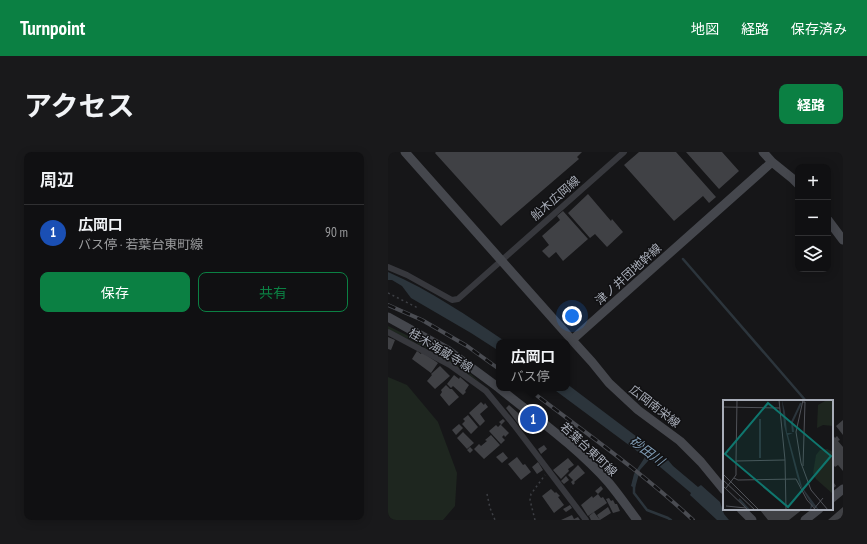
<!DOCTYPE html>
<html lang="ja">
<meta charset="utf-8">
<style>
body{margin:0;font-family:"PT Sans Narrow","Noto Sans JP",sans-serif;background:#19191b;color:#f1f3f6}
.controls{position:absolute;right:12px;top:12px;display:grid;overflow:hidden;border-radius:8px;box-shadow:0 2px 10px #0003}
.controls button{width:36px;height:36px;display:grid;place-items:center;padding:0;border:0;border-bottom:1px solid #303032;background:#101012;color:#f1f3f6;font:20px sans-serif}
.you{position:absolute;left:184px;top:164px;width:14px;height:14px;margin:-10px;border:3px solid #fff;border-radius:50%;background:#1a73e8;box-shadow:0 0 0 6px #1a73e833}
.badge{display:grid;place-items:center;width:26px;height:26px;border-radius:50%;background:#0b8043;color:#fff;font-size:13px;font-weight:700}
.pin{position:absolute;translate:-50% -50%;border:2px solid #fff;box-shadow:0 1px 4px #0006}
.popup{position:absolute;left:108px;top:187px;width:74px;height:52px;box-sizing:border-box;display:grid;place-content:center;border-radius:8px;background:#101012;filter:drop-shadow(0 1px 3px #0005);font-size:13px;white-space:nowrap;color:#9c9d9f}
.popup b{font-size:15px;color:#f1f3f6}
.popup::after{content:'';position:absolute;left:50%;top:100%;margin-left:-8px;border:8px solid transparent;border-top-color:#101012}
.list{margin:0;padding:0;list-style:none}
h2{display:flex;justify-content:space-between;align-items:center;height:52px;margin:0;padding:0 16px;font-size:17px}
h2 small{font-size:13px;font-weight:400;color:#9c9d9f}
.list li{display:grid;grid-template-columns:26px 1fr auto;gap:12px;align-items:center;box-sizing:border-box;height:56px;padding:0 16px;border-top:1px solid #303032}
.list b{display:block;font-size:15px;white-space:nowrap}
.list p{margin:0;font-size:13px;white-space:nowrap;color:#9c9d9f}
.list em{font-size:13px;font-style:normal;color:#9c9d9f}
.actions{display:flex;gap:8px;padding:12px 16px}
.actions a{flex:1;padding:9px 0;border:1px solid #0b8043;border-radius:8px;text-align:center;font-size:14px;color:#0b8043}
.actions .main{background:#0b8043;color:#fff}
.icon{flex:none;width:22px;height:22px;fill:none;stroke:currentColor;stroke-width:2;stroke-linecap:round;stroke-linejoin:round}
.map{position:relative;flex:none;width:455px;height:368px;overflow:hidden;border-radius:8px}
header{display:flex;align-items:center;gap:24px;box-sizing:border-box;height:56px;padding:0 20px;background:#0b8043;color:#fff}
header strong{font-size:19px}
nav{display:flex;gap:22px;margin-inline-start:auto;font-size:14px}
.intro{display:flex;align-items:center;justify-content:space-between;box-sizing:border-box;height:96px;padding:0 24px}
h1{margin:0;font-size:28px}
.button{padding:10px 18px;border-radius:8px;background:#0b8043;color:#fff;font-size:14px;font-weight:700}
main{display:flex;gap:24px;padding:0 24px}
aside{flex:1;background:#101012;border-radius:8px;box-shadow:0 2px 10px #0003}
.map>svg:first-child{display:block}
.green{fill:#1e261f}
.water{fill:#2c353c}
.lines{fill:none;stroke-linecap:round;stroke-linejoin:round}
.stream{stroke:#2c353c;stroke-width:2.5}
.building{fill:#404145}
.path{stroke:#3d3f44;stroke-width:1.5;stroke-dasharray:2 3;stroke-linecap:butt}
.street{stroke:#37383d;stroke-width:6}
.secondary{stroke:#45474d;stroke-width:9}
.rail-casing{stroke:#4a4c52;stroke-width:4}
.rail{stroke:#111113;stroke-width:2.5;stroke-dasharray:8;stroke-linecap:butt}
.labels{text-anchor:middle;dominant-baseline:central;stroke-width:3;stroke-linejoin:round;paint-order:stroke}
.street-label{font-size:12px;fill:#a8adb8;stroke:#111113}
.water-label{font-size:13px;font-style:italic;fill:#7f9bb3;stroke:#111113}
.inset-river{fill:none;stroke:#2c353c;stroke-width:2}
.inset-road{fill:none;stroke:#505258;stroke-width:1}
.view{fill:#0f766e;fill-opacity:0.15;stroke:#0f766e;stroke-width:2}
.inset-edge{fill:none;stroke:#a8adb8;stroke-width:2}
</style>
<header>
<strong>Turnpoint</strong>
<nav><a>地図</a><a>経路</a><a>保存済み</a></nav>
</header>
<div class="intro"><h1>アクセス</h1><a class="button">経路</a></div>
<main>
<aside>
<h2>周辺<small></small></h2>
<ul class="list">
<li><span class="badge" style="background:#1a4fb4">1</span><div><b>広岡口</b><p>バス停 · 若葉台東町線</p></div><em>90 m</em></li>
</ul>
<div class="actions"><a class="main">保存</a><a>共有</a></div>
</aside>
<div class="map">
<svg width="455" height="368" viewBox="0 0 455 368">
<rect width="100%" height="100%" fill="#161618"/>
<path class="green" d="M0 174 45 196 79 219 93 231 52 203 0 177Z
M0 225 19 233 50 270 69 321 67 354 55 368H0Z"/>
<path class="water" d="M0 120C42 138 81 165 118 190H111V199L83 181 23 146 14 134 4 128H0Z
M179 232 269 300 270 303 278 309 280 308 285 314 310 335 313 333 332 350 336 362 341 368H329L302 343 303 341 265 309H260L252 318 247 336 243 334 246 322 257 305 164 236H179Z"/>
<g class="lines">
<path class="stream" d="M295 107 418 249
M246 332V341L259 358 280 366 283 368"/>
</g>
<path class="building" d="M48 0H194L189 5 191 7 113 74 47 1Z
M251 0H288L328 45 321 51 315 44 286 69 236 13Z
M298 0H334L351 19 331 37Z
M200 42 223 69 224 67 235 80 219 95 207 82 202 86 180 61Z
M175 59 200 87 175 109 168 100 161 106 154 99 161 93 154 84 172 68 169 64Z
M0 185 7 188 3 198 0 197Z
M29 199 33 202 34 200 50 211 43 221 24 207Z
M52 214 62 224 47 237 39 229 44 223 43 222Z
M66 223 71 227 72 225 81 233 77 239 78 240 75 243 65 234 63 236 59 232Z
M58 233 62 237H64L71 245 61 254 52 243 54 240 53 238Z
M93 250 96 253 97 251 100 255 92 262 97 269 92 274 81 261Z
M121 253 138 268 131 273 118 256Z
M80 263 90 275 83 282 74 272 77 269 75 267Z
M115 267 117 269 113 273 121 281 117 285 116 283 114 285 117 288 113 292 101 279 108 273 110 275 113 272 111 270Z
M455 268V283L448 274Z
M71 272 75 276 68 283 64 278Z
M75 280 86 291 79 297 69 286Z
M444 281 447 286 449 284 452 288 450 289 455 295V319L450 313 447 315 444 311Z
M103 283 112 293 96 307 86 297 91 292 93 294 99 289 97 288Z
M156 293 159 297 153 302 150 297Z
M82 295 85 298 82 301 79 298Z
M115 300 120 306 114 311 108 305Z
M129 305 135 313 137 312 143 320 133 328 120 312Z
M180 306 186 313 180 317 181 319 173 327 165 318Z
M150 310 155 318 149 322 144 315Z
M190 313 197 321 186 330 187 331 185 333 183 330 185 328 180 323Z
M178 324 181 328 176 332 173 329Z
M444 328 448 334 444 337Z
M213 334 215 337 210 342 207 339Z
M163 337 167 341 168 340 172 344 170 345 176 353 166 361 154 344Z
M210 342 213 346 215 345 219 351 200 364 193 353 204 344 205 346Z
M221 346 223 349 225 348 227 352H229L232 359 225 361 218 347Z
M182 353 184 356 178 360 175 357Z
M220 355 223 361 212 368 209 363Z
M455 355V368H440Z
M374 357H415L401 368H380L372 358Z
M206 360 212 368H203L201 364Z
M184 363 186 367 190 365 192 368H173Z"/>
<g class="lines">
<path class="path" d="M0 141 30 156
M99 342 102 356 107 368
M147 368 142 348 143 342 157 323"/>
<path class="street" d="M0 115 19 123 64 148 70 147 236 0
M0 180 62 213 98 239 126 273 198 368"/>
<path class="secondary" d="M17 0 184 188 384 10 405 27 410 32
M375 0 384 10
M440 68 455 88
M0 165 61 199 111 236
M184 188 204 210 221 231 250 258 292 289 313 310 336 338
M111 236C148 266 189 295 221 331 231 343 240 356 249 368
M444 346 455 337
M353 357 364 368
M417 368 431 357"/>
<defs>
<path id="rail" d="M0 153 34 168 79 194 111 217
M139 236C195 279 254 320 305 368"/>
</defs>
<use href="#rail" class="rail-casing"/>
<use href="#rail" class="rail"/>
</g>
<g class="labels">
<g class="street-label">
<text transform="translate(167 46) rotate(-41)">船木広岡線</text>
<text transform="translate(240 122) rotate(-42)">津ノ井団地幹線</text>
<text transform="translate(53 198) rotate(31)">桂木海蔵寺線</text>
<text transform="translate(267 254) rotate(38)">広岡南栄線</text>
<text transform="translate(201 297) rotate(43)">若葉台東町線</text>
</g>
<g class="water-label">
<text transform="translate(259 299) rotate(37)">砂田川</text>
</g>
</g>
<g transform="translate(335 248)">
<rect width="110" height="110" fill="#161618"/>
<path d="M104 0H110V26L100 25 94 28 95 5ZM104 49 110 52V94L93 79 90 73 93 55 97 50Z" fill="#1e261f"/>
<path d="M59 0 62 12 64 33H70L65 35 79 87 96 110 90 106 87 110 88 104 77 85 74 76 61 25Z" fill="#2c353c"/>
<path class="inset-river" d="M37 19V58M70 32 69 22 78 3M16 99 26 110"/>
<path class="inset-road" d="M14 0 13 61 62 60 63 110M56 0 62 60M80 0 73 32 78 63 88 90 105 110M80 2H82L80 66M0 7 57 8M0 74 36 110M11 78 15 80 73 79 84 100 93 110M0 80 32 110M0 86 25 110M3 88 13 75V61M3 106 23 108M90 110 100 98"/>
<path class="view" d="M45 3 108 56 65 107 2 54Z"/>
<rect width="110" height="110" class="inset-edge"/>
</g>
</svg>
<div class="controls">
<button>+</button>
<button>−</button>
<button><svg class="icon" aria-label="layers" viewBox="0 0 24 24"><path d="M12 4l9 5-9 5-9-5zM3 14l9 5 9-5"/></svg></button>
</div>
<div class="you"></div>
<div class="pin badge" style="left:145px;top:267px;background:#1a4fb4">1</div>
<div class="popup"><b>広岡口</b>バス停</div>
</div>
</main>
